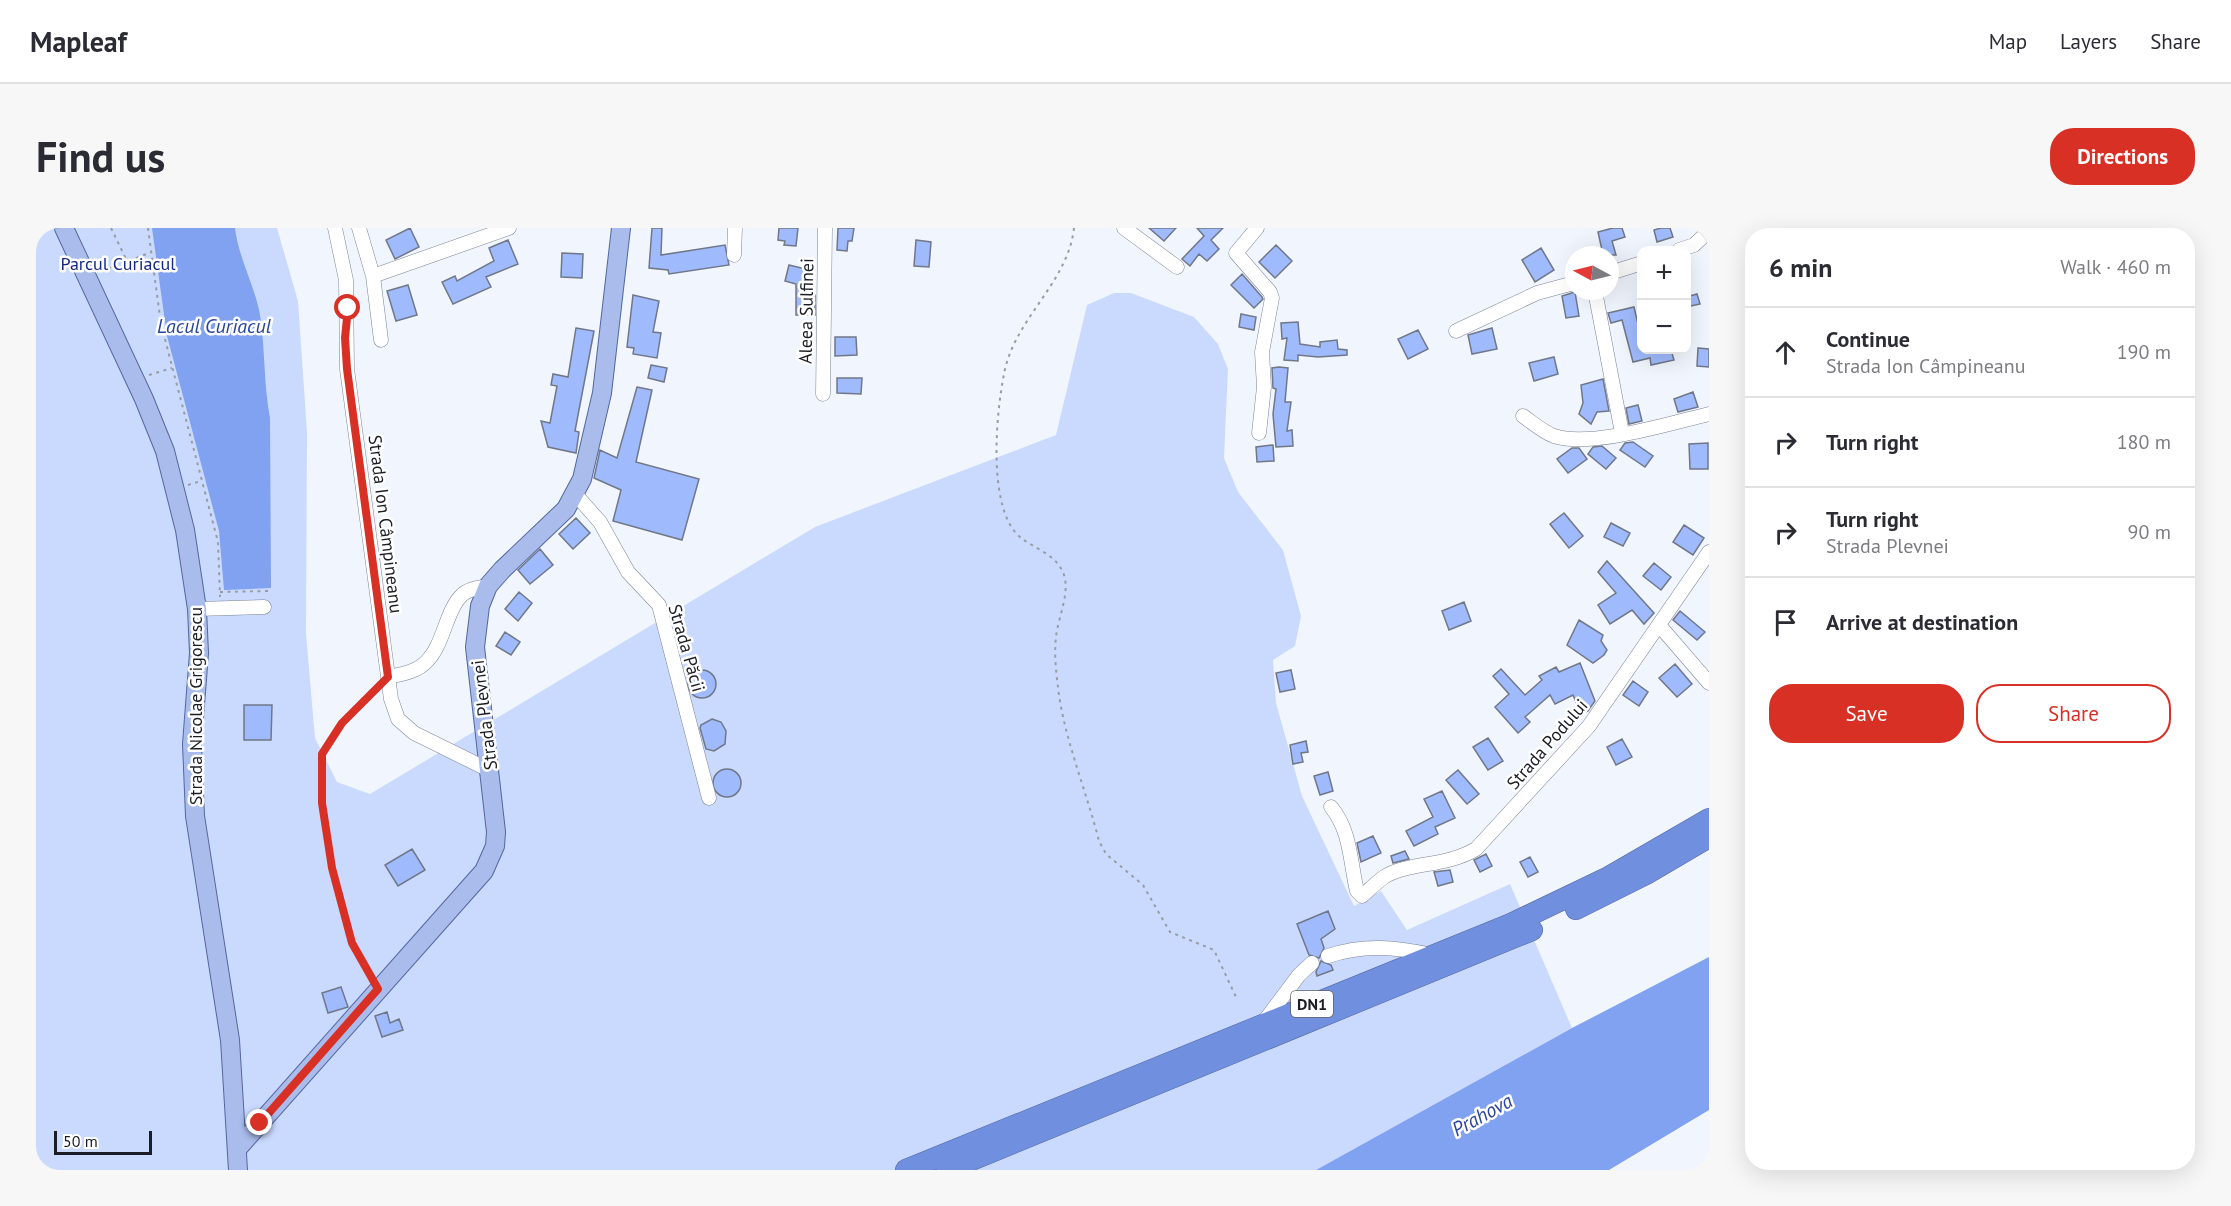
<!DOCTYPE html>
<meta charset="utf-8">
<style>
body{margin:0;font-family:"PT Sans",sans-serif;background:#f7f7f7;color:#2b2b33}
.controls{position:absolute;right:18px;top:18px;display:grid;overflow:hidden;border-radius:12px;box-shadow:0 6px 24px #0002}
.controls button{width:54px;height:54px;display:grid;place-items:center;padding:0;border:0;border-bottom:2px solid #e1e1e2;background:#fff;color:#2b2b33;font:30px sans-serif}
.compass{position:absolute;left:1529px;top:18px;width:54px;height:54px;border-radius:50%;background:#fff;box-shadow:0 6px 24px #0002;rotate:277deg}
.scale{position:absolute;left:18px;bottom:15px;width:98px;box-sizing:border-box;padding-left:6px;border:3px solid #1a1d24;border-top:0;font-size:16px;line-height:21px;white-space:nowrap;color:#1a1d24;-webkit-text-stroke:4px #fff;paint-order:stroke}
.stop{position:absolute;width:18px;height:18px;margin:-14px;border:4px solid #d93025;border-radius:50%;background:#fff}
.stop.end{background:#d93025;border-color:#fff;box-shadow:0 2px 6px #0008}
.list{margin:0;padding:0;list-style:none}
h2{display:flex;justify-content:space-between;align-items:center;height:78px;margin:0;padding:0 24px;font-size:26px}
h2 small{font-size:20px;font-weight:400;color:#7c7c81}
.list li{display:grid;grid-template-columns:39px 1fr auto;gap:18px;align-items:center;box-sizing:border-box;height:90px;padding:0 24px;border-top:2px solid #e1e1e2}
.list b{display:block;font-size:22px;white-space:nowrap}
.list p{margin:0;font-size:20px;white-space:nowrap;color:#7c7c81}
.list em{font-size:20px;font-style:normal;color:#7c7c81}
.actions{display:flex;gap:12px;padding:18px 24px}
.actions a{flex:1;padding:14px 0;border:2px solid #d93025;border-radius:24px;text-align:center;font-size:21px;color:#d93025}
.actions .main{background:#d93025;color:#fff}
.icon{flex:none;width:33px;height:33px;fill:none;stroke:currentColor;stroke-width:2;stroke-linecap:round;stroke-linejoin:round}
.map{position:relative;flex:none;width:1673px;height:942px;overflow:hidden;border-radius:24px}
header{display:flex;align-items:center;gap:36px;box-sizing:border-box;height:84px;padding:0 30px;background:#fff;border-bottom:2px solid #e1e1e2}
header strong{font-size:28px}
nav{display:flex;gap:33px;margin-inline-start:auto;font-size:21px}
.intro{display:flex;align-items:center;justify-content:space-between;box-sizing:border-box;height:144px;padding:0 36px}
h1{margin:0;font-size:42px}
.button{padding:15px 27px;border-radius:24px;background:#d93025;color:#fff;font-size:21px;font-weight:700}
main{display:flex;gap:36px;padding:0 36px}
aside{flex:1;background:#fff;border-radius:24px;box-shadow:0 6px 24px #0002}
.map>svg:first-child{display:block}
.green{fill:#cadaff}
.water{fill:#81a1f1}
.building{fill:#a0bbfd;stroke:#6f7788;stroke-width:1.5}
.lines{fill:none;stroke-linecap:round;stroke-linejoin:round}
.minor-casing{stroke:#7d8496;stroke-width:15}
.major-casing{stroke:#52679e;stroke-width:20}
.highway-casing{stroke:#52679e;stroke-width:22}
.path{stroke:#989ca3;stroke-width:2;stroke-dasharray:3 4.5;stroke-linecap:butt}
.minor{stroke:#fff;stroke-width:14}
.major{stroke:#a9bcec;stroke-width:18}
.highway{stroke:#708fdf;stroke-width:21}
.route{stroke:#d93025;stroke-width:8}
.labels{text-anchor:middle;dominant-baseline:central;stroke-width:5;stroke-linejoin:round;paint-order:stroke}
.shield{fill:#fff;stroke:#5f6166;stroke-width:1.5}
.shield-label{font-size:16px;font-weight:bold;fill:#1a1d24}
.park-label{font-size:18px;fill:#142782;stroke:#fff}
.street-label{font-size:18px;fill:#1a1d24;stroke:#fff}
.water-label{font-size:20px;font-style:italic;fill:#2944a0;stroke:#fff}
</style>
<header>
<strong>Mapleaf</strong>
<nav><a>Map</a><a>Layers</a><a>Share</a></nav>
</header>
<div class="intro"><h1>Find us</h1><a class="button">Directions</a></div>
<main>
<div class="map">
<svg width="1673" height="942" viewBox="0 0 1673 942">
<rect width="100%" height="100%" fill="#f1f5fd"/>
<path class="green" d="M0 0H241L262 73 271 204 270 406 279 510 301 554 334 566 779 299 1020 207 1051 77 1078 65H1095L1158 89 1182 116 1192 141 1188 230 1202 264 1247 322 1265 388 1259 418 1237 432 1240 475 1266 568 1318 678 1345 663 1371 702 1474 656 1536 800 1280 942H0Z"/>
<path class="water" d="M116 0H199C203 33 221 61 225 93 229 126 228 158 234 190L235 360 188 362 183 303 131 108Z
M1673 729V882L1573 942H1280L1536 800Z"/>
<path class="building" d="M374 0 383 19 359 31 350 12Z
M616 0H626L625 27 689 17 693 37 633 46 632 42 613 40Z
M743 0H762L760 18 748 17 749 13 742 12Z
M802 0H818L816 13H812L811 23 801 22Z
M1113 0H1140L1128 13Z
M1161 0H1187L1175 12 1183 21 1171 33 1163 26 1154 38 1146 31 1168 8Z
M1577 0H1586L1589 9 1576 13 1580 27H1567L1562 4Z
M1625 0H1634L1637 9 1621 14 1618 2Z
M472 12 482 36 450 49 455 59 417 76 406 54 419 48 421 53 458 33 453 20Z
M880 12 895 14 893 39 878 38Z
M1240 17 1256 33 1239 50 1223 34Z
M1505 20 1518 42 1499 54 1486 32Z
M526 25 547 26 546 50 525 49Z
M753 37 774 42 768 67H779V87H760V56L749 53Z
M1206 46 1226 69 1227 71 1218 80 1195 57Z
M372 57 381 87 360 93 351 63Z
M1539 64 1543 88 1530 90 1526 68Z
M1661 66 1664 76 1650 79V69Z
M597 67 623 73 617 104 625 105 621 130 597 126 598 120 591 119Z
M1598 79 1605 109V122H1635L1638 132 1615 137 1614 130 1597 134 1586 92 1575 95 1572 85Z
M1205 86 1220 89 1218 102 1203 99Z
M1262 94 1264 116 1284 119V114L1301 112 1302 121 1311 122V127L1282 129 1262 127V133L1248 132 1251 110 1246 111 1245 95Z
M540 100 558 103 539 203 543 204 540 225 512 219 505 193 514 195 521 158 515 157 517 146 532 149Z
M1456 100 1461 121 1436 126 1432 107Z
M1382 102 1392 121 1372 131 1362 111Z
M799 109H820L821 127 799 128Z
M1662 120 1673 121V139L1661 138Z
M1518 129 1522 146 1498 153 1493 135Z
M615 137 631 140 628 154 612 150Z
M1243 139 1252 140 1249 174H1255L1251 203 1256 202 1257 218 1240 219 1237 186 1240 161 1237 160 1236 140Z
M801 150H826L825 166 801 165Z
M1567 151 1573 183 1561 184 1555 196 1543 186 1547 175 1545 157Z
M601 159 616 162 600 234 663 251 646 312 577 293 585 262 558 250 564 222 581 230Z
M1657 164 1662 179 1642 184 1638 171Z
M1602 177 1606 193 1593 196 1590 180Z
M1597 214 1617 228 1609 239 1584 222 1589 215Z
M1672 215V241H1654L1653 216Z
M1237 217 1238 233 1221 234 1220 219Z
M1566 218 1580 230 1570 241 1552 226 1557 219Z
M1536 220H1543L1551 231 1532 245 1521 231Z
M1528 285 1547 308 1533 320 1514 296Z
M540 290 554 305 537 321 523 306Z
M1575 295 1594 305 1587 318 1568 309Z
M1648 297 1668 310 1657 327 1637 314Z
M504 321 517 337 494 356 482 342Z
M1571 333 1618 385 1608 396 1596 382 1574 396 1562 377 1580 365 1562 344Z
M1618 335 1635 349 1625 362 1607 348Z
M483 364 496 375 482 393 469 381Z
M1428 374 1435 393 1413 402 1406 383Z
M1644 383 1669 404 1661 412 1637 392Z
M1543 392 1567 407 1565 413 1571 422 1568 427 1557 435 1531 417Z
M469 404 484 414 475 427 460 418Z
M1544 435 1559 473 1552 483 1545 486 1537 467 1519 476 1514 467 1489 489 1494 494 1482 505 1459 479 1473 466 1457 448 1465 441 1489 467 1506 452 1503 448 1520 439 1523 444Z
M1639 436 1656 456 1641 469 1623 450Z
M652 456a14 14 0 1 1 28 0a14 14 0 1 1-28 0Z
M1255 442 1259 461 1244 464 1240 445Z
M1597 453 1612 464 1603 478 1587 467Z
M208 477H236L235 512H208Z
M676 491 685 494 690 503 689 516 678 523 670 521 664 500 665 497Z
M1452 510 1467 533 1452 542 1437 519Z
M1586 511 1596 529 1580 537 1571 519Z
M1270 513 1272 524 1265 525 1267 534 1257 536 1254 517Z
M677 555a14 14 0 1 1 28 0a14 14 0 1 1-28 0Z
M1422 542 1443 566 1431 576 1410 552Z
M1292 544 1297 563 1284 567 1278 548Z
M1406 563 1419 590 1399 599 1402 606 1378 618 1370 603 1397 589 1388 571Z
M1337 608 1345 625 1325 634 1321 615Z
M376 621 389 642 362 658 349 637Z
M1369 623 1373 631 1357 635 1355 628Z
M1450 626 1456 638 1444 644 1438 632Z
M1494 629 1502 644 1492 649 1484 634Z
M1414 642 1417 654 1402 658 1398 644Z
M1292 683 1299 701 1285 711 1288 720 1283 730 1273 727 1261 696Z
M1285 733 1295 737 1297 742 1281 748 1280 744Z
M305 759 312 779 292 785 286 765Z
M351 784 354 795 363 791 367 802 346 809 339 788Z"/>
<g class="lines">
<defs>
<path id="minor" d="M299 0 310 52 311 141 355 471 362 491 378 505 455 543
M323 0 337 48 473 0
M1088 0 1141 39
M1221 0 1200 25 1234 64 1236 70 1226 124 1228 159 1223 205
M1643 22 1658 17 1673 3
M698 27 699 0
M1574 45 1606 35
M337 48 345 112
M1559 63 1586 205
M1420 103 1501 65 1538 55
M787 166 789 0
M1487 188C1497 195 1507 204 1518 208 1555 220 1635 195 1673 186
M540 267 564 294 592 344 623 377 673 570
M161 381 228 379
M1623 397 1673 455
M352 449C366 446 381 444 391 433 408 416 410 382 426 367 433 360 444 360 452 358
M1295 579C1315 603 1314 634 1321 663L1326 668C1333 662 1341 654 1348 649 1372 634 1410 639 1440 621L1553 498 1673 324
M1292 728C1328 716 1359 719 1396 727
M1227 795 1263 747 1276 735"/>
<path id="major" d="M28 0 108 171 129 223 149 302 161 381 163 425 156 516 159 588 194 812 202 942
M202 920 448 643 459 618 460 604 439 419 444 378 452 358 466 342 530 281 546 251 566 165 585 0"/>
<path id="highway" d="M1540 681 1610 646 1673 609
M870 942 1475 696 1571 650 1673 591
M911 942 1496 702"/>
</defs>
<use href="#minor" class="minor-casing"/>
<use href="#major" class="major-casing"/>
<use href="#highway" class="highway-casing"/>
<path class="path" d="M75 0 91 33
M112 0 125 96 182 314 184 369
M1038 0C1032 55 978 91 968 146 960 186 951 281 984 309 998 321 1021 326 1028 347 1034 365 1022 390 1020 409 1018 426 1020 443 1022 459 1027 507 1051 565 1063 613L1070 626 1107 657 1134 704 1178 722 1200 769
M65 43 116 24
M113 147 136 140
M152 257 165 253
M184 364 232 363
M334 748C329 738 322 727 317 716 304 688 275 549 287 524 299 499 321 481 340 461"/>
<use href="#minor" class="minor"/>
<use href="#major" class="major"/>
<use href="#highway" class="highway"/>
</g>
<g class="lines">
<path class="route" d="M224 895 342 761 316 715 296 640 286 575V526L306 495 352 449 311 141 309 110 312 80"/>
</g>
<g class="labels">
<rect class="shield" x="1255" y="763" width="42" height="26" rx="4.5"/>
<g class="shield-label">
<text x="1276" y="776">DN1</text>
</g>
<g class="park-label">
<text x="82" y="35">Parcul Curiacul</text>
</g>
<g class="street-label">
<text transform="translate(770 83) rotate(-89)">Aleea Sulfinei</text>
<text transform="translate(350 296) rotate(83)">Strada Ion Câmpineanu</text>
<text transform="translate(651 420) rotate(74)">Strada Păcii</text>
<text transform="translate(159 478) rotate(-90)">Strada Nicolae Grigorescu</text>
<text transform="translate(448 487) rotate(-97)">Strada Plevnei</text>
<text transform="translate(1511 516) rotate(-49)">Strada Podului</text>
</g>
<g class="water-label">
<text x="178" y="98">Lacul Curiacul</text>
<text transform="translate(1446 887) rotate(-29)">Prahova</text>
</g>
</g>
</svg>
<div class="controls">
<button>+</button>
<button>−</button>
</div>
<svg class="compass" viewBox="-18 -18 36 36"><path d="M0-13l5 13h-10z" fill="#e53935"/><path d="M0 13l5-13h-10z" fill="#7c7c81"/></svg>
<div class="scale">50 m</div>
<div class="stop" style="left:312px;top:80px"></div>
<div class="stop end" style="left:224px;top:895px"></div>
</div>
<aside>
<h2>6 min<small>Walk · 460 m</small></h2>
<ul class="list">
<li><svg class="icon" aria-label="ahead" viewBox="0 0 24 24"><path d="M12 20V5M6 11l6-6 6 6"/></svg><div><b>Continue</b><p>Strada Ion Câmpineanu</p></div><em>190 m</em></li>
<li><svg class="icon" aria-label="right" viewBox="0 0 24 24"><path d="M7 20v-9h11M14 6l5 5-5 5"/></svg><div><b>Turn right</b></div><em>180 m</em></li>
<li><svg class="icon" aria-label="right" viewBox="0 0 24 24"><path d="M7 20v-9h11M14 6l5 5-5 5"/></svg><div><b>Turn right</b><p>Strada Plevnei</p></div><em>90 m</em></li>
<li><svg class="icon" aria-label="arrive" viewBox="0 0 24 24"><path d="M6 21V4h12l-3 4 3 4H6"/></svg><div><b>Arrive at destination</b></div></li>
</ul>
<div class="actions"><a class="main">Save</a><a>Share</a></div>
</aside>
</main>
